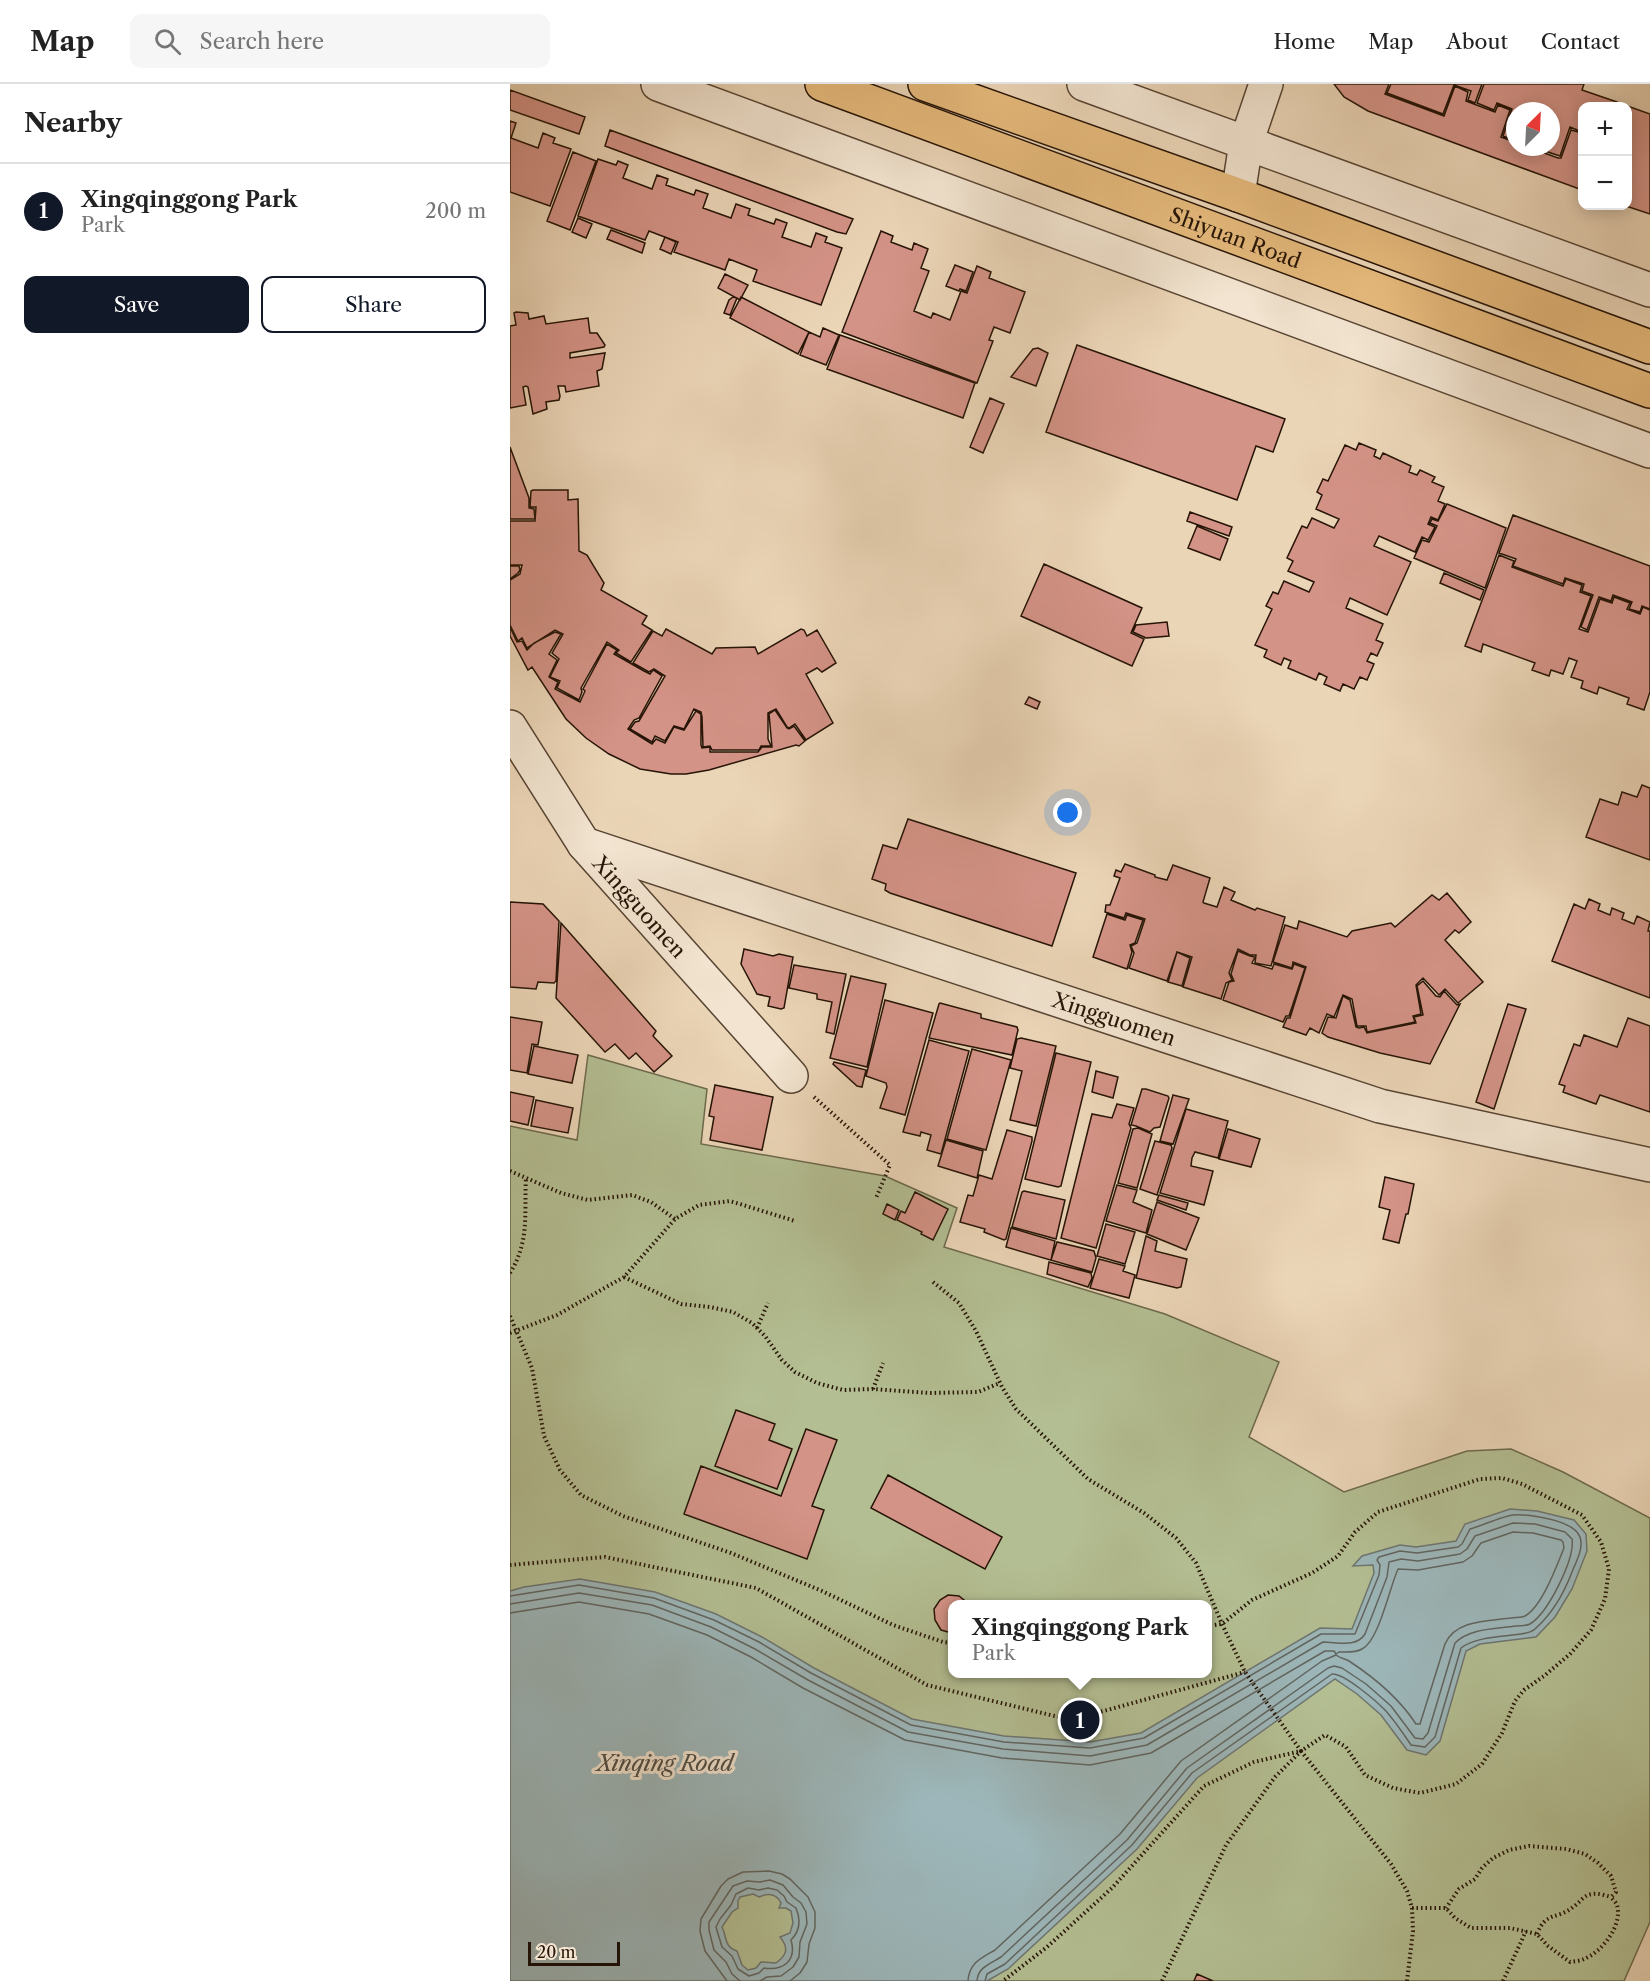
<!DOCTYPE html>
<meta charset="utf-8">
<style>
body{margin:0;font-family:"Libre Caslon Text",serif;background:#f6f6f6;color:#222}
.controls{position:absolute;right:18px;top:18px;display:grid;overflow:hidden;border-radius:12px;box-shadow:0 3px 15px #0003}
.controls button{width:54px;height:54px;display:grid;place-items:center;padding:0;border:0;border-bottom:2px solid #e0e0e0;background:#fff;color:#222;font:30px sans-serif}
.compass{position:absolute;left:996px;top:18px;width:54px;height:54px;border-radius:50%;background:#fff;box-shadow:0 3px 15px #0003;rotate:24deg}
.scale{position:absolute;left:18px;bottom:15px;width:92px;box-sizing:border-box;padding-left:6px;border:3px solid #261406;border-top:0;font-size:16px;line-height:21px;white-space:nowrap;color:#261406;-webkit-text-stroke:4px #f2e4d0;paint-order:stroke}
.you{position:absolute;left:558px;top:729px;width:21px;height:21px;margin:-15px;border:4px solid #fff;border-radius:50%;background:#1a73e8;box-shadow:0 0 0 9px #1a73e833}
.badge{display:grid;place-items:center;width:39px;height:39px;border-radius:50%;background:#111827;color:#fff;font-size:20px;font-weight:700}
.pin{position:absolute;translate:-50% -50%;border:3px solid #fff;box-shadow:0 2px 6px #0006}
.popup{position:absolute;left:438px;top:1516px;width:264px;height:78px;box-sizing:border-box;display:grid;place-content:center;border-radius:12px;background:#fff;filter:drop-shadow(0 2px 4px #0005);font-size:20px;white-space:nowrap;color:#767676}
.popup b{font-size:22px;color:#222}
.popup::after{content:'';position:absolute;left:50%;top:100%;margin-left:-12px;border:12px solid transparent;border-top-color:#fff}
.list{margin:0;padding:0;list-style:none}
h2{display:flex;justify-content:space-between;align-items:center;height:78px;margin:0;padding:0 24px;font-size:26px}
h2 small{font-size:20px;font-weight:400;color:#767676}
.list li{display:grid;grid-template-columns:39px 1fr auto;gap:18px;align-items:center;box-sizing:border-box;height:96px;padding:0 24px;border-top:2px solid #e0e0e0}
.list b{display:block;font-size:22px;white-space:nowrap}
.list p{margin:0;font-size:20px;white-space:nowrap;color:#767676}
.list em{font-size:20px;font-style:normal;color:#767676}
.actions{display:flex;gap:12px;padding:18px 24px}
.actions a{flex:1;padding:14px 0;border:2px solid #111827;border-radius:12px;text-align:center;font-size:21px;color:#111827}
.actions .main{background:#111827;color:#fff}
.icon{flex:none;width:33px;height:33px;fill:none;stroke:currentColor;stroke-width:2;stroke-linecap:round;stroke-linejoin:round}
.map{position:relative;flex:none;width:1140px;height:1897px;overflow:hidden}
header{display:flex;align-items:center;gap:36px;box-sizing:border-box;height:84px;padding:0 30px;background:#fff;border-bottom:2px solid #e0e0e0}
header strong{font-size:28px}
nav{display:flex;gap:33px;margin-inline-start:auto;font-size:21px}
.search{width:420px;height:54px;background:#f6f6f6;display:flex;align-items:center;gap:15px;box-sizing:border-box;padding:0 21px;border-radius:12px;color:#767676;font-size:22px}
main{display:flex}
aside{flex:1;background:#fff}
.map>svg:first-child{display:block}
.green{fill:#b3be92;stroke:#6c694c;stroke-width:1.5;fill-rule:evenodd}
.water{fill:#9cb6b9;stroke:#6d7571;stroke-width:1.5;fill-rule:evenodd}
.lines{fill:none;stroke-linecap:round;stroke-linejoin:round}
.shore{stroke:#616560;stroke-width:1.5}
.building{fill:#d49387;stroke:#261406;stroke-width:1.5}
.minor-casing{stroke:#574432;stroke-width:36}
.major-casing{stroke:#261406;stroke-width:36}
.path{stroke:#261406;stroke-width:4;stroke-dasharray:1.5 3;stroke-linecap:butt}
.minor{stroke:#f2e4d0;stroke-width:33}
.major{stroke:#e6ba7c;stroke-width:33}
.labels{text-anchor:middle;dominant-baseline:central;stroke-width:6;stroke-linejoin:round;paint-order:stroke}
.street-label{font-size:21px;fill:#261406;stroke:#f2e4d0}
.water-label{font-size:22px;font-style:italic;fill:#4f4d45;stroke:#f2e4d0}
</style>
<header>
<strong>Map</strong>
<div class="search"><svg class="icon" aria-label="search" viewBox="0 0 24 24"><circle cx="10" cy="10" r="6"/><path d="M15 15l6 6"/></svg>Search here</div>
<nav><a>Home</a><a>Map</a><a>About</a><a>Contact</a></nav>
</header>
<main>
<aside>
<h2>Nearby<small></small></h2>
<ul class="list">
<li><span class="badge">1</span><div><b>Xingqinggong Park</b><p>Park</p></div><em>200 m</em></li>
</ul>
<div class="actions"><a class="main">Save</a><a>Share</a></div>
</aside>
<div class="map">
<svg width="1140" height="1897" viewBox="0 0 1140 1897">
<rect width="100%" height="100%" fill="#ebd5b7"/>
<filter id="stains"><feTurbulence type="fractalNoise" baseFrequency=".00333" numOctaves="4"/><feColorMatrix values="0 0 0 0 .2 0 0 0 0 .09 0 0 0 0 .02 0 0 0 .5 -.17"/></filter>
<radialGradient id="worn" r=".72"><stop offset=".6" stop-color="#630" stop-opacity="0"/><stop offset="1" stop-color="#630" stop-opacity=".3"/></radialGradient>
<path class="green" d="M78 971 197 1005 191 1060 375 1092 447 1124 434 1163 655 1230 769 1278 739 1353 834 1408 957 1367 1001 1365 1053 1388 1140 1434V1838L1114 1897H0V1042L67 1056ZM442 1520H698V1590H442Z"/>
<path class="water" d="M1000 1425 1027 1427 1064 1436 1076 1450 1077 1467 1062 1505 1045 1533 1026 1553 970 1560 956 1567 930 1657 916 1671 897 1666 871 1631 847 1610 825 1595 687 1694 627 1765 498 1885 477 1897H0V1507L14 1503 70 1495 145 1508 206 1530 252 1553 304 1584 402 1635 494 1652 580 1658 631 1649 810 1544 842 1545 864 1489 863 1481 843 1482 852 1472 890 1461 906 1463 946 1457 955 1440ZM243 1810 249 1813C258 1809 266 1809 271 1819L269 1824H276L281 1827 283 1839 280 1849 270 1853C279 1864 277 1871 266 1879L251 1878 246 1884 238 1886 232 1881 227 1867C214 1863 217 1853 212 1843L222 1828 228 1824V1817L230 1813Z"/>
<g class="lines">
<path class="shore" d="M0 1512 69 1501 144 1514 204 1536 249 1558 301 1589 401 1641 494 1658 580 1664 634 1654 811 1550H845L869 1491 870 1481 867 1476 869 1473 890 1467 907 1469 948 1463 952 1460 960 1445C971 1442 993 1432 1003 1431 1019 1430 1064 1436 1070 1453 1074 1464 1066 1478 1062 1488 1054 1509 1042 1530 1025 1545 1014 1555 972 1548 951 1564L925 1653 915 1663 901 1661C893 1649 885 1637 875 1626 866 1617 834 1589 822 1590L682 1689 622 1761 495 1880 477 1890 475 1897
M0 1520 69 1509 142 1521 201 1543 245 1565 298 1596 398 1648 493 1665 580 1672 637 1661 813 1558C828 1558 846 1564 855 1550L877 1493 879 1478 891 1475 908 1477 950 1470 957 1465 965 1452 1003 1439 1025 1440 1055 1448 1062 1455C1065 1475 1038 1529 1020 1540 1016 1542 1010 1542 1006 1542 986 1545 960 1544 945 1559L918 1649 913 1655 905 1654 881 1622 856 1600 832 1584 824 1582 818 1584 677 1684 617 1756 491 1873C480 1880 468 1883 467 1897
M0 1529 69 1518 139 1530 197 1551 241 1573 293 1604 395 1656 492 1674 580 1681 641 1669 815 1567H824L826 1570 829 1568C837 1568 845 1569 852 1565 869 1557 880 1502 888 1485L908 1486 953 1478 962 1472 971 1459 1003 1448 1023 1449 1051 1456 1053 1458 1054 1464C1047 1481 1032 1523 1015 1532 1011 1534 1005 1533 1001 1534 978 1537 945 1536 935 1560L910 1640H906C889 1614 865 1594 839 1577 835 1575 830 1574 826 1571L812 1577 671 1677 610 1750 485 1866C471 1874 459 1879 458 1897
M238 1804 249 1806 258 1804 267 1806 274 1812 277 1818 286 1824C291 1836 290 1847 281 1856 287 1877 273 1887 254 1884L249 1889 239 1892 228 1885 222 1872 212 1863 206 1843 210 1835 221 1821 226 1810Z
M217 1897 195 1867 190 1847 191 1835 211 1802 218 1795 233 1788 259 1787 272 1790 280 1795 298 1813 305 1828V1844L299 1860 297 1878 290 1889 280 1897
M230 1897 222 1890 216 1878 204 1866 199 1846V1838L223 1802 237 1797 250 1798 260 1796 273 1801 283 1813 291 1819 296 1828 297 1840 290 1858 289 1873 283 1883 271 1892 257 1893 250 1897"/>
</g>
<path class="building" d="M824 0H879L875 10 934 32 945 2 958 8 956 17 985 28 988 21 1000 26 991 53 1005 58V63H1018L1048 74H1051L1061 46 1072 49 1071 58 1072 59V106L858 27 834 13Z
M881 0H972L965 19 958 16 961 7 944 1 933 30 877 9Z
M974 0H1074L1072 6 1107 18 1105 22H1072V48L1060 43 1050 72 1023 63H1041V27H1005V57L993 52 1002 25 987 19 984 26 967 19Z
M0 6 75 33 69 50 0 26Z
M1109 19 1140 30V130L1116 122H1118V22H1108Z
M0 37 6 39 1 54 28 64 33 49 45 54 43 59 61 65 40 122 0 108Z
M100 46 343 135 336 150 327 148 95 62Z
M63 68 86 77 60 146 37 137Z
M88 75 106 81 108 77 118 81 113 94 142 105 147 91 158 95 156 101 184 111 186 106 198 110 193 124 221 134 226 120 240 125 238 131 264 140 266 135 277 139 272 153 301 163 306 149 317 153 315 158 332 164 311 221 243 197 247 186 219 175 215 186 164 168 168 158 152 152 139 147 135 156 68 132Z
M68 134 82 140 76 154 62 148Z
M101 146 135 159 132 169 97 155Z
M371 147 383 152 381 158 402 166 404 159 418 165 411 184 419 187 404 227 421 234 423 229 440 236 451 207 457 209 467 182 481 188 479 194 515 208 500 249 484 243 479 256 483 257 467 299 332 248Z
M155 153 166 158 161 170 150 165Z
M445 181 463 188 456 207 450 205 449 207 436 202Z
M215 190 238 201 230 216 208 204Z
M223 213 227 214 220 231 214 229 219 216Z
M231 213 299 248 288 270 220 234Z
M6 228 18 229 19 235 34 232 36 240 78 234 80 249H87L95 261 94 263 60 269V274L95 269 92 285 87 287 89 302 56 308 55 302H48L50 312 49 316 36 318 37 325 23 330 18 303 16 302 13 303 16 321 0 324V242L6 241 4 229Z
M313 244 329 251 316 281 290 271 299 248 310 253Z
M330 251 465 299 453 334 317 285Z
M567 261 775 335 763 368 746 362 727 416 536 348Z
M528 264 538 269 526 302 501 293 523 265Z
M480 314 494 320 473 369 460 363Z
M849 359 866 366 864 372 870 375 873 369 901 382 899 388 907 391 910 386 925 393 922 398 934 403 928 417 935 420 928 436 921 433 918 440 925 443 918 456 912 453 905 468 869 452 864 462 901 478 877 531 840 514 836 524 873 540 866 556 873 559 867 572 861 569 857 577 864 580 857 596 850 593 844 605 833 600 830 607 814 600 817 593 809 589 806 596 778 584 781 577 774 574 771 581 754 573 757 566 745 561 762 525 756 522 763 508 768 510 774 497 799 508 804 498 778 487 783 477 777 474 792 442 797 444 802 434 824 444 829 435 806 425 812 411 807 408 813 395 818 397 835 361 846 366Z
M0 363 19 414V424L24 425 25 435H0Z
M23 406H58V416L68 415 69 467 77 471 94 499 91 506 137 532 132 540 142 546 121 578 106 569 109 566 97 558 71 604 72 608 69 616 47 604 50 597 40 593 49 575 42 569 53 550 45 546 17 564 12 554 8 557 0 541V496L10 490 12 481H0V437H25L26 423H20L21 407Z
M937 420 996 444 975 504 904 474 912 456 919 458 927 442 920 439 922 435 928 437Z
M680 428 722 443 719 452 677 437Z
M1003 431 1140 482V525L1132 522 1130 528 1119 525 1122 518 1103 511 1101 517 1089 513 1077 546 1071 543 1083 511 1072 507 1074 500 1055 494 1053 500 1003 482 1006 475 989 469Z
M687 442 718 455 710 476 678 464Z
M989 471 1004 477 1002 483 1053 502 1056 495 1072 501 1070 508 1081 512 1069 545 1078 548 1090 515 1102 519 1104 513 1120 519 1117 525 1130 530 1133 523 1140 526V608L1134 626 1117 620 1119 614 1089 603 1087 610 1071 604 1073 597 1061 593 1067 577 1059 574 1053 590 1041 586 1039 592 1022 586 1025 579 973 560 971 568 955 562Z
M534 480 632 524 621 549 634 555 622 582 511 532Z
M0 482H9L10 486 8 489 0 495Z
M934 489 974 506 970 516 930 499Z
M657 538 659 552 636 554 623 548 626 541Z
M0 543 7 558 12 557 17 566 24 559 45 548 51 550 39 570 47 576 39 593 48 598 45 605 70 618 75 607 73 605 97 560 107 566 104 570 134 587 140 590 143 586 152 592 129 634 124 636 118 645 142 660 146 655 155 659 164 643 174 646 186 627 191 630V661L192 664 200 663V668H248L252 663H262L259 630 265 626 277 644 279 645 284 642 295 657 289 662 286 661 199 686 176 690H161L130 685 99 670 76 654 56 635 22 583 18 586 0 552Z
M156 545 202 570 206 564 245 563 248 570 291 545 294 546 297 552 307 546 326 579 312 588 307 584 296 590 323 639 296 656 285 640 279 644 277 643 266 625 258 629V655L261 662H251L249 666H202L200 662 193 663 192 633 191 628 184 625 174 645 164 642 155 657 145 652 142 658 120 645 125 638 129 637 155 592 144 585 139 588 123 579 143 547 152 552Z
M519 613 530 618 527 625 515 620Z
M1132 701 1140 704V776L1076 753 1090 715 1108 721 1112 708 1127 713Z
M398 735 566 789 542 862 380 809 375 806 376 800 362 795 373 761 387 765Z
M615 780 645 791V793L657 796 663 781 677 786 700 794 693 818 694 819 707 823 714 803 725 808 721 816 745 826 747 824 775 833 761 882 745 879 746 871H740L728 865 719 889 722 896 716 899 711 915 673 903 682 873 667 868 657 897 619 884 624 869 621 862 627 859 635 835 616 829 614 834 595 828 596 821H600L610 794 604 792 606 786 611 788Z
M937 809 961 838 949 849 945 846 935 856 973 898 948 919 935 905 929 911 913 894 906 901 911 930 903 932 905 938 857 948 856 942H847L842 915 833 911 824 933 817 930 809 949 800 944 796 951 773 943 777 934H780L796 883 783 878 782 884 763 878 775 841 787 845 789 837 837 853 842 847 881 839 885 843 922 811 929 816Z
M1079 815 1090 820 1088 826 1100 831 1102 824 1114 829 1112 835 1124 840 1127 832 1140 838 1138 847H1140V914L1042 877 1064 820 1075 825Z
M0 818 33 820 49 837 46 897 44 899 28 898 26 905 0 903Z
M597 830 615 836 617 831 633 836 625 859 620 861 622 868 617 885 583 873Z
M51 839 146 947 143 952 162 972 144 988 126 969 119 975 105 960 95 968 46 914Z
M234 865 263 872 269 870 283 873 274 924 271 925 258 922 260 913 247 910 231 880Z
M728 867 740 872 745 873 742 879 762 885 764 880 782 885 784 880 795 884 779 932H776L773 938 713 916 719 898 724 897 721 890Z
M667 868 680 874 672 902 658 898Z
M284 881 336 890 324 950 316 948 322 918 307 915V910L279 904Z
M341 892 376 900 357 983 320 974Z
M913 897 926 912 930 913 934 907 947 921 950 920 920 980 870 969 818 953 812 949 818 933 826 934 833 912 840 916 846 943 849 944 854 943 857 949 906 939 904 933 913 931 907 902Z
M375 916 423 929 395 1031 370 1024 377 1003 376 999 356 992Z
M430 919 471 930V934L507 943 508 946 502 971 419 954 429 920Z
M998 920 1016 925 984 1025 966 1018Z
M0 933 32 938 28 961 22 960 17 989 0 986Z
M1118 934 1140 942V1028L1090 1011 1086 1020 1053 1008 1055 1002 1049 1000 1064 960 1070 962 1074 951 1107 963Z
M511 954 546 962 526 1042 500 1036 512 987 500 984 507 955Z
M419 956 459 967 431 1070 417 1066 421 1051 411 1048 410 1052 393 1048Z
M24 962 68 971 62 999 18 990Z
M462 965 501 976 476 1066 437 1055Z
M546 969 581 978 551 1102 548 1103 515 1095Z
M324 978 356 986 352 1003 347 1002 323 980Z
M586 987 608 993 603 1014 582 1008Z
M205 1001 263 1013 252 1066 200 1056 204 1033 199 1032Z
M632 1005H636L658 1012 659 1014 650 1043 644 1044 640 1048 626 1042 621 1041Z
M0 1008 24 1013 18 1041 0 1037Z
M663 1011 679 1015 663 1060 650 1057Z
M26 1016 63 1024 58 1049 21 1042Z
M607 1020 624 1024 619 1040 621 1044 586 1164 551 1154 582 1030 602 1034Z
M676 1025 718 1037 708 1074 685 1068 682 1074 681 1082 703 1087 694 1121 650 1109Z
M628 1044 642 1050 627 1104 608 1099 623 1045Z
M718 1045 750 1055 741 1083 709 1075Z
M497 1046 522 1053V1057L496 1155 494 1156 474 1148 475 1145 450 1138 458 1111 463 1112 469 1091 482 1095Z
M436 1056 473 1067 467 1094 428 1082Z
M645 1057 661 1061 662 1064 647 1111 630 1105Z
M875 1093 904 1100 898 1130H896L889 1159 873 1155 880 1126 869 1123Z
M607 1101 627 1106 623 1118 642 1126 636 1149 596 1137Z
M514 1107 555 1116 546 1155 502 1143 512 1108Z
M405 1108 438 1125 423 1156 411 1150 412 1148 387 1136 391 1127 395 1129Z
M649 1111 678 1119 676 1126 647 1116Z
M647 1118 689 1134 676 1166 637 1150Z
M377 1120 389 1126 385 1136 373 1130Z
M596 1140 625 1148 615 1180 587 1172Z
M501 1144 545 1157 541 1176 547 1158 584 1167 586 1174 582 1188 496 1163Z
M636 1152 647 1157 645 1167 677 1175 671 1203 667 1204 626 1194Z
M589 1175 615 1182 613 1187 625 1191 619 1214 580 1204Z
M539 1178 581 1189 582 1194 578 1203 537 1190Z
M226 1326 265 1340 259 1356 282 1365 267 1405 205 1382Z
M296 1345 327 1356 302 1422 314 1426 297 1475 174 1430 191 1382 271 1412Z
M378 1391 492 1453 475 1485 361 1424Z
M438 1511 449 1512 459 1520H442V1549L431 1546 425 1536 424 1525 430 1516Z
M687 1890 703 1897H684Z"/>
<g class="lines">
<defs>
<g id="minor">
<path d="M148 0 1140 367"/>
<path d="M574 0 1140 206"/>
<path d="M728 111 736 59 756 0"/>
<path id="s1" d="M0 643 74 760 281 992"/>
<path id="s2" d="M74 760 870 1022 1140 1081"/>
</g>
<g id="major">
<path id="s3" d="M312 0 1140 307"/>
<path d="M415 0 728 111 1140 263"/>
</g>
</defs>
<use href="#minor" class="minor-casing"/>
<use href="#major" class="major-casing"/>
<path class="path" d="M304 1013 380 1081 366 1114
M0 1087 51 1109 78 1116 122 1111 141 1118 165 1135
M0 1189C20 1157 14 1129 16 1093
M114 1193 171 1220 200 1223 223 1228 242 1239 255 1252 272 1276 285 1288 307 1299 333 1306 363 1305 419 1309 468 1308 490 1299
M423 1198 449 1219 466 1247 492 1303 506 1325 578 1395 634 1429 666 1454 686 1479 712 1540 735 1588 791 1667 744 1678 694 1702 602 1804 537 1863 493 1897
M0 1232 22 1284 34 1352 50 1386 71 1411 113 1432 221 1469 312 1507 383 1541 433 1558 442 1559
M247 1244 258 1219
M0 1249 47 1231 114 1193 165 1135 189 1121 220 1117 285 1137
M363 1305 373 1279
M0 1481 95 1473 246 1504 417 1601 561 1636 735 1588
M791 1667 881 1780 897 1807 902 1824 903 1847 897 1897
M902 1824H936L945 1834 961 1844H1000L1027 1850 1038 1862 1060 1878C1065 1877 1070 1877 1074 1875 1092 1868 1113 1841 1107 1821 1106 1818 1103 1816 1101 1813L1106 1808 1101 1792 1088 1779 1075 1770 1056 1765 1019 1762 999 1766 983 1774 972 1784 965 1795 949 1805 936 1824
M1027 1850C1036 1827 1047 1836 1063 1823 1068 1820 1073 1813 1078 1811 1086 1808 1094 1811 1101 1813
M652 1897 716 1761 765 1693 791 1667 815 1651 836 1663 855 1691 883 1704 910 1709 946 1700 972 1680 992 1649 1005 1617 1014 1606 1034 1592 1060 1570 1081 1546 1095 1515 1099 1485 1091 1458 1072 1431 1012 1400 992 1394 970 1395 868 1428 845 1448 828 1472 802 1489 742 1516 712 1540 698 1542
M993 1897 1016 1847"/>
<use href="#minor" class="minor"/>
<use href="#major" class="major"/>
</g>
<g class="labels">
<g class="street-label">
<text stroke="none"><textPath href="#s3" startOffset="441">Shiyuan Road</textPath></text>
<text stroke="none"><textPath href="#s1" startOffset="222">Xingguomen</textPath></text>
<text stroke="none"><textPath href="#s2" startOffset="558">Xingguomen</textPath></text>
</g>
<g class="water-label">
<text x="155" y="1679">Xinqing Road</text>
</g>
</g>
<rect width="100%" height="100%" filter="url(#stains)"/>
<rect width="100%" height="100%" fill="url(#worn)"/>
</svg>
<div class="controls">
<button>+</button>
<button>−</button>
</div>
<svg class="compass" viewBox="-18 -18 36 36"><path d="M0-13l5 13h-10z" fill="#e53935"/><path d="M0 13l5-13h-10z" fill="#767676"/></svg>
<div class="scale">20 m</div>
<div class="you"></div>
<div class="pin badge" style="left:570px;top:1636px">1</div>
<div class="popup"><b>Xingqinggong Park</b>Park</div>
</div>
</main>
